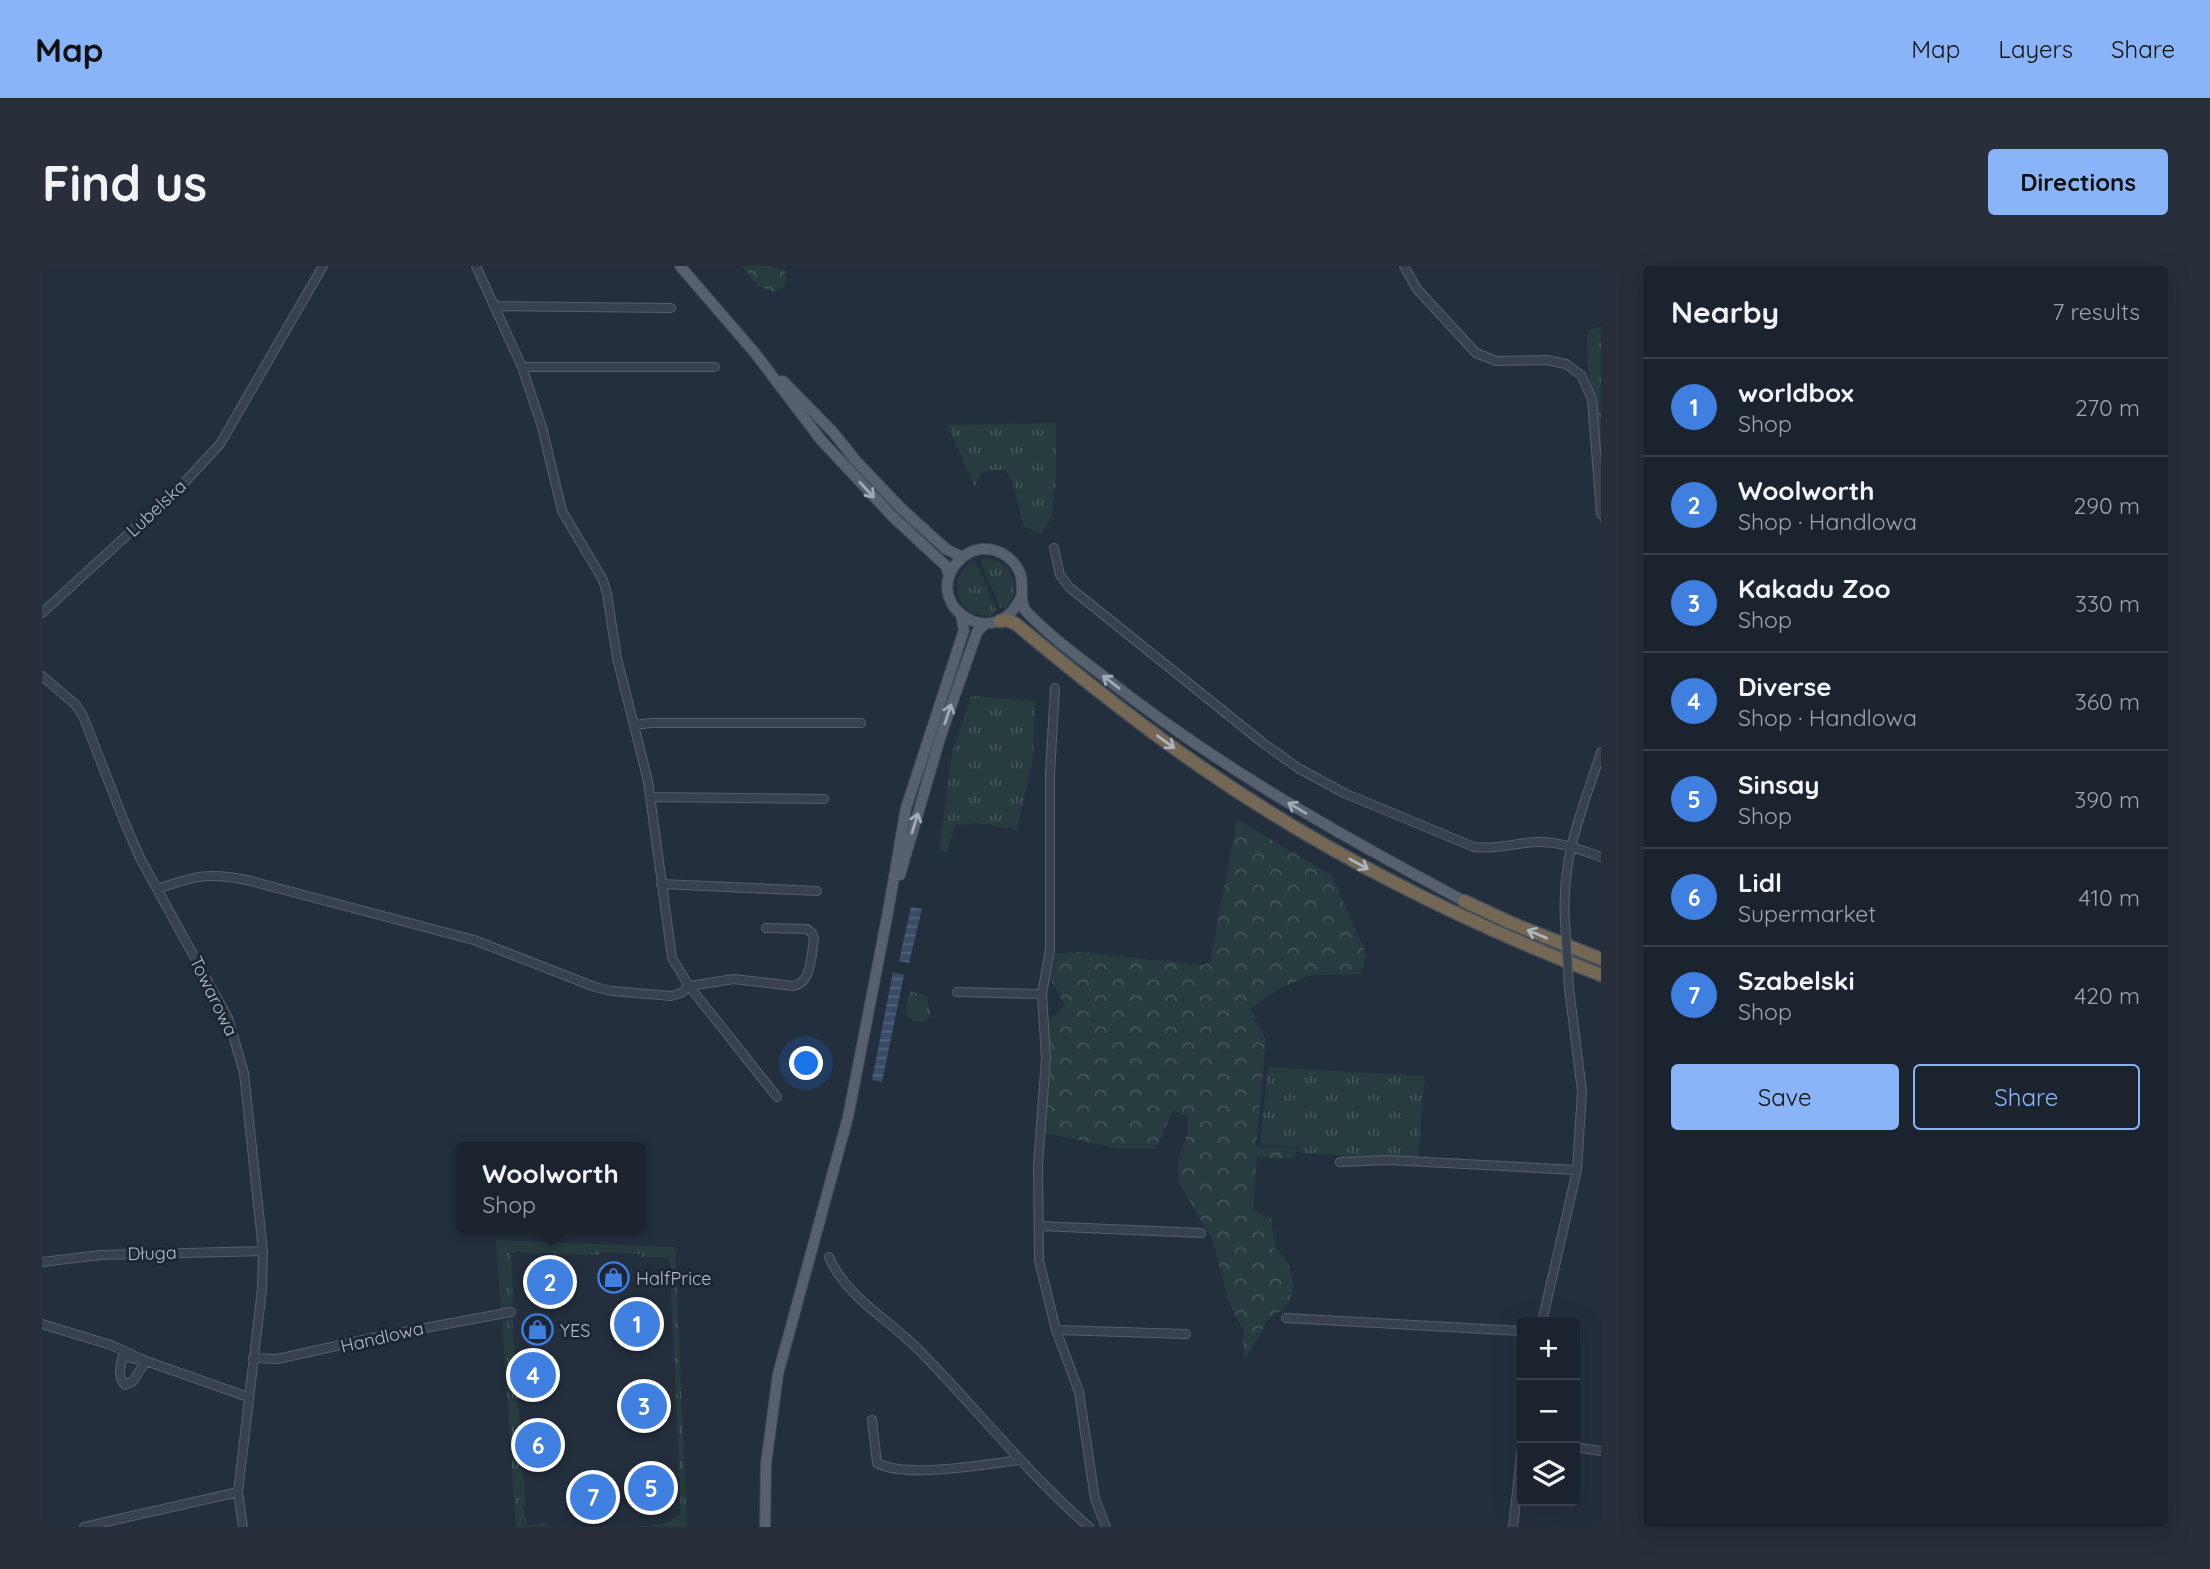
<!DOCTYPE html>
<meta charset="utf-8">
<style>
body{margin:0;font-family:Quicksand,sans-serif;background:#282f3a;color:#f1f3f6}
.controls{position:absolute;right:21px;bottom:21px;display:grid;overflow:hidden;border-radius:7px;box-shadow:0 7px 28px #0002}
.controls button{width:63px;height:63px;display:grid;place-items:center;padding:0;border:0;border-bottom:2px solid #39404a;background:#1b232e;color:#f1f3f6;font:35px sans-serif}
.you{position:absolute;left:765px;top:798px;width:24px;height:24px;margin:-18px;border:5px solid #fff;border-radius:50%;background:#1a73e8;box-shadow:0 0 0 10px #1a73e833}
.badge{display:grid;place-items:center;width:46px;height:46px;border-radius:50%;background:#8ab4f8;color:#fff;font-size:23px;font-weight:700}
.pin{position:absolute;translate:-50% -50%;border:4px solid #fff;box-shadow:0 2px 7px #0006}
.popup{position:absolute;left:414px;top:876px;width:189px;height:91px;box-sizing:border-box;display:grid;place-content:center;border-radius:7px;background:#1b232e;filter:drop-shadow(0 2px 5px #0005);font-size:23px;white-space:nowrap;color:#a0a4aa}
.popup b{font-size:26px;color:#f1f3f6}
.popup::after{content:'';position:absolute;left:50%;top:100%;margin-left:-14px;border:14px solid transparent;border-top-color:#1b232e}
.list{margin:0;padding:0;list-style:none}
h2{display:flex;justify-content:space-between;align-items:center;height:91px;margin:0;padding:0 28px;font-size:30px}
h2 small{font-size:23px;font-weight:400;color:#a0a4aa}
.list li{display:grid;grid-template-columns:46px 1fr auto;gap:21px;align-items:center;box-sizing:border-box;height:98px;padding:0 28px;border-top:2px solid #39404a}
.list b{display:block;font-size:26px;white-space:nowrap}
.list p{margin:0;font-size:23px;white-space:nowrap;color:#a0a4aa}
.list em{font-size:23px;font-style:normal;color:#a0a4aa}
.actions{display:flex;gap:14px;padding:21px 28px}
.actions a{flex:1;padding:16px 0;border:2px solid #8ab4f8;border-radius:7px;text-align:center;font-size:24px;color:#8ab4f8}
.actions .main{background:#8ab4f8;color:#111}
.icon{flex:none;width:38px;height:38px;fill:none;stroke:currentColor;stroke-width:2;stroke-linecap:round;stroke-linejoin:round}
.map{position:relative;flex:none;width:1559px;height:1261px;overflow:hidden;border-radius:7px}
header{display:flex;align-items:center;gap:42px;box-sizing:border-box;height:98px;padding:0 35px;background:#8ab4f8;color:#111}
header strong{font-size:33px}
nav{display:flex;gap:38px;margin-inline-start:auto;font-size:24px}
.intro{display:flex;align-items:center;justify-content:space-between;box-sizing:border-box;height:168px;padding:0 42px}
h1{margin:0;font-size:49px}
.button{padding:18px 32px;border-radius:7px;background:#8ab4f8;color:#111;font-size:24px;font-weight:700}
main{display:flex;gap:42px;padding:0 42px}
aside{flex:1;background:#1b232e;border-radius:7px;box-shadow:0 7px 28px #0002}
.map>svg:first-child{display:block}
.grass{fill:url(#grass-tufts)}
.forest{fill:url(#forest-crowns)}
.water{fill:url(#water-rules)}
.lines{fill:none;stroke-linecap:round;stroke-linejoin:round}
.minor-casing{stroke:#565f6c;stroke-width:10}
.major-casing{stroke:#414a57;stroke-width:12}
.highway-casing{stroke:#434c59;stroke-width:15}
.minor{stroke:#38414e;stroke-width:8}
.major{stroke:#56606e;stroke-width:10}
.highway{stroke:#746855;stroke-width:12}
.minor-bridge-casing{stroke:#565f6c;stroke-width:10;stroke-linecap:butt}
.minor-bridge{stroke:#38414e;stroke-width:8}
.oneway{stroke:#a1aab7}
.oneway2{stroke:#aeb4bd}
.labels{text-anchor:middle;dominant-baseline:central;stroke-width:6;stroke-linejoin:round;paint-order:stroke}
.street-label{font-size:18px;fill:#b4bcc9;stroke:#1d2633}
.poi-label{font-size:18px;fill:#b4bcc9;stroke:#1d2633;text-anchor:start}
</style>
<header>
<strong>Map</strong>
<nav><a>Map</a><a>Layers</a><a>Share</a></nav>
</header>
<div class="intro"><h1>Find us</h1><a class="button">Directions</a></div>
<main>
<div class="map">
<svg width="1559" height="1261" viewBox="0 0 1559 1261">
<defs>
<pattern id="grass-tufts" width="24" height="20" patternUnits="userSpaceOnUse" patternTransform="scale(1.75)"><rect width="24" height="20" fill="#263c3f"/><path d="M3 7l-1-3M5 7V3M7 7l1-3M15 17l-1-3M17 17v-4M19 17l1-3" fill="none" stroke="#435659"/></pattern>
<pattern id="forest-crowns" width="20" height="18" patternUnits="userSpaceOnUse" patternTransform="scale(1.75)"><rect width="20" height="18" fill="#263c3f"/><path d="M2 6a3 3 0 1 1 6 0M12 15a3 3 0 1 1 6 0" fill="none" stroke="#435659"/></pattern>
<pattern id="water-rules" width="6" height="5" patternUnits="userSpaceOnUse" patternTransform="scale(1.75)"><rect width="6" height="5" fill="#394c67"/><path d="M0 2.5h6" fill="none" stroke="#53647b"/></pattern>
</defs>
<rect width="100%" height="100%" fill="#242f3e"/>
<path class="grass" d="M1554 61H1559V258L1554 238 1545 71 1548 64Z
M1014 157V213L1010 250 999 268 982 261 970 215 963 204H948L940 207 933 220 905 159Z
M941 292C970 293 982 322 963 343L958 341 939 297Z
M930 295 934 297 954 343 952 349C918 355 901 315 930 295Z
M929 430 993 435 991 494 975 564 936 557 913 559 905 586 897 585 910 488Z
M868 725 885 730 889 751 882 756 870 755C861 745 864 737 868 725Z
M1226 801 1383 810 1376 891 1356 892 1257 887 1256 881 1218 879Z
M454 974 633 981 645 1261H584C602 1260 631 1261 639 1246L628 992 599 991V988L558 986V989L469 986 471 1038 467 1041 459 1043Z
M470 1053 484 1240 481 1241 482 1251 485 1252V1259L505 1257 506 1261H474L460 1054Z"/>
<path class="forest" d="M700 0H729L744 6 743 21 731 26 716 20Z
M1195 553 1290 610 1325 690 1318 708 1270 709 1238 722 1208 743 1224 774 1214 881 1255 882 1253 893 1215 891 1211 944 1229 952 1233 982 1246 996 1252 1021 1244 1042 1226 1052 1217 1071 1202 1094 1201 1063 1188 1039 1170 973 1136 915V894L1145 869V850L1131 845 1113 883H1077L999 866 1007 755 1023 739 1009 714 1013 688 1037 686 1161 699 1168 696Z"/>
<path class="water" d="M869 641 880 643 867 697 857 695Z
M851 706 862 709 840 816 830 814Z"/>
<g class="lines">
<defs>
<path id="minor" d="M434 0 480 101 500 161 520 245 561 314 565 328 575 392 606 515 630 692 647 720 735 831
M1362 0 1375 23 1434 87 1454 95 1505 94 1524 98 1539 109 1550 133 1559 248
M454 40 629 42
M480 101H673
M1012 282 1018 309 1027 321 1221 477 1256 502 1302 527 1432 581C1453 584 1473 577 1494 576 1517 575 1537 583 1559 591
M0 347 142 217 178 178 281 0
M0 410 34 439 41 450 82 555 98 592 186 752 202 807 221 985 220 1023 196 1226 201 1261
M1013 422 1008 507V684L1000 728 1004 792 996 899 997 994 1014 1064 1037 1126 1053 1233 1064 1261
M593 459 609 457H819
M608 531 782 533
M619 618 775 625
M115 623C153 610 165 606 205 614L432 674 553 721 570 725 629 730 639 727 647 720 692 713 751 720C770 717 769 689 772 673L770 667 765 663 724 662
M1523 655C1519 591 1540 545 1559 486
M915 726 1000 728
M1298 896 1347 894 1535 904
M997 960 1159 967
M787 991C805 1032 845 1052 876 1083 934 1142 985 1207 1047 1261
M0 996 58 989 221 985
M1244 1052 1480 1065
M1500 1056 1535 904 1540 825 1527 722
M0 1058 69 1079 104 1095 91 1115 83 1119C75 1110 78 1101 81 1090L104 1095 206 1131
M1014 1064 1144 1068
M211 1092 235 1093 335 1071 469 1046
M830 1154 835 1197C864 1213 944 1198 978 1194
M1533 1181 1559 1185
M42 1261 196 1226
M1471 1261 1480 1181"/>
<path id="major" d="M638 0 713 87 779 174 851 251 904 300 907 310
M741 115 790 165 815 196 860 243 904 283 920 291
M979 331C953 388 882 341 913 299 920 290 929 284 940 283 955 282 969 290 976 303 984 316 976 331 983 344 1007 370 1037 391 1065 413 1175 500 1298 569 1422 635
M858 609 898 472 935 366 943 358
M723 1261 724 1198 736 1108 806 851 846 646 864 542 922 364 919 349"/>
<path id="highway" d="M958 355 965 354 974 358C1034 408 1095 457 1159 501 1283 587 1419 655 1559 709
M1422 635 1469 657 1559 693"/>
</defs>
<use href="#minor" class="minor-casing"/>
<use href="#major" class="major-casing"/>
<use href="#highway" class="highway-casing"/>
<use href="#minor" class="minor"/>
<use href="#major" class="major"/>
<use href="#highway" class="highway"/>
<defs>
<path id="minor-bridge" d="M1523 655 1527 722"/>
</defs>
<use href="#minor-bridge" class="minor-bridge-casing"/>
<use href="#minor-bridge" class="minor-bridge"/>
</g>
<defs><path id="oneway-shaft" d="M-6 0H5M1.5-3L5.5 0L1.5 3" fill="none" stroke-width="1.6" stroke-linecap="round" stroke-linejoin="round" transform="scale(1.75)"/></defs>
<g class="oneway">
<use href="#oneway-shaft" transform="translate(825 224) rotate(47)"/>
<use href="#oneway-shaft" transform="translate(1069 416) rotate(-142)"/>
<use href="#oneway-shaft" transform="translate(906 448) rotate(-72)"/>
<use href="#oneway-shaft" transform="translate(1255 542) rotate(-149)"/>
<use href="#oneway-shaft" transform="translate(873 557) rotate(-73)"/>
</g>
<g class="oneway2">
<use href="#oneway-shaft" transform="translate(1124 476) rotate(36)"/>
<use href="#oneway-shaft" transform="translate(1317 598) rotate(29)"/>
<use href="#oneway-shaft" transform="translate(1495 668) rotate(-157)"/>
</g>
<defs>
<symbol id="shop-ring" viewBox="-11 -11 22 22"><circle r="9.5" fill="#1d2633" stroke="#3f7fe0" stroke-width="1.5"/><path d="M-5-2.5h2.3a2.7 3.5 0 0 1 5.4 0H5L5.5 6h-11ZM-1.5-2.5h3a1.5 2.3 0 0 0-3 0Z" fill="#3f7fe0"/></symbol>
</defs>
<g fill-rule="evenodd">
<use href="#shop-ring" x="554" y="994" width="35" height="35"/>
<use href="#shop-ring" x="478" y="1046" width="35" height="35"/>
</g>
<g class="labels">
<g class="street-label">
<text transform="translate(114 242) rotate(-43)">Lubelska</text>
<text transform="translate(172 730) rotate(64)">Towarowa</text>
<text transform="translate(110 987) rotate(-2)">Długa</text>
<text transform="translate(340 1071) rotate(-13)">Handlowa</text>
</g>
<g class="poi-label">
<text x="594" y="1012">HalfPrice</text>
<text x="518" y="1064">YES</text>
</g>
</g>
</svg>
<div class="controls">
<button>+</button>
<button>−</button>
<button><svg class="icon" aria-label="layers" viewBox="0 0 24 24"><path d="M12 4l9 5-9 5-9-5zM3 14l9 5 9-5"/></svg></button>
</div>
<div class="you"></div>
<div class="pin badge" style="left:595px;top:1058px;background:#3f7fe0">1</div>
<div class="pin badge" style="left:508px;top:1016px;background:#3f7fe0">2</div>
<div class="popup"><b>Woolworth</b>Shop</div>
<div class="pin badge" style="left:602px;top:1140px;background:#3f7fe0">3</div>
<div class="pin badge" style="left:491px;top:1109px;background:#3f7fe0">4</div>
<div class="pin badge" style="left:609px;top:1222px;background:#3f7fe0">5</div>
<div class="pin badge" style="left:496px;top:1179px;background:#3f7fe0">6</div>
<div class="pin badge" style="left:551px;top:1231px;background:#3f7fe0">7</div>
</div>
<aside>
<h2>Nearby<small>7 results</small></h2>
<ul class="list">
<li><span class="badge" style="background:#3f7fe0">1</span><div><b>worldbox</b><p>Shop</p></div><em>270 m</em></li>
<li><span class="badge" style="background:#3f7fe0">2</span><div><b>Woolworth</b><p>Shop · Handlowa</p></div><em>290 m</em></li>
<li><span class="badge" style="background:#3f7fe0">3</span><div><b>Kakadu Zoo</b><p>Shop</p></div><em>330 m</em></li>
<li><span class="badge" style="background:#3f7fe0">4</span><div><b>Diverse</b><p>Shop · Handlowa</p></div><em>360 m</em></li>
<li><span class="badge" style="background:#3f7fe0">5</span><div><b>Sinsay</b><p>Shop</p></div><em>390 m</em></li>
<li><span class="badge" style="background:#3f7fe0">6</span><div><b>Lidl</b><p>Supermarket</p></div><em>410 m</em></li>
<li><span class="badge" style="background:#3f7fe0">7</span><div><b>Szabelski</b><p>Shop</p></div><em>420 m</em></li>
</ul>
<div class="actions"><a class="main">Save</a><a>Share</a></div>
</aside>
</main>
